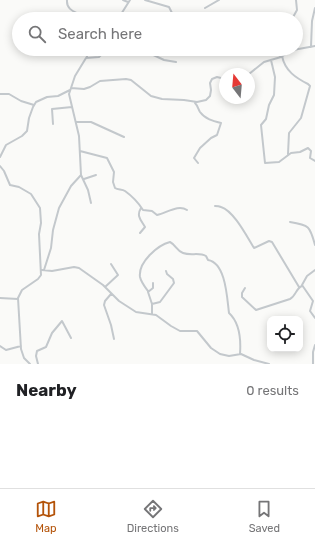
<!DOCTYPE html>
<style>
body{margin:0;font-family:Rubik,sans-serif;background:#f6f6f6;color:#202124}
.controls{position:absolute;right:12px;bottom:12px;display:grid;overflow:hidden;border-radius:8px;box-shadow:0 2px 10px #0003}
.controls button{width:36px;height:36px;display:grid;place-items:center;padding:0;border:0;border-bottom:1px solid #e0e0e0;background:#fff;color:#202124;font:20px sans-serif}
.compass{position:absolute;left:219px;top:68px;width:36px;height:36px;border-radius:50%;background:#fff;box-shadow:0 2px 10px #0003;rotate:344deg}
.list{margin:0;padding:0;list-style:none}
h2{display:flex;justify-content:space-between;align-items:center;height:52px;margin:0;padding:0 16px;font-size:17px}
h2 small{font-size:13px;font-weight:400;color:#757577}
.icon{flex:none;width:22px;height:22px;fill:none;stroke:currentColor;stroke-width:2;stroke-linecap:round;stroke-linejoin:round}
.map{position:relative;flex:none;width:315px;height:364px;overflow:hidden}
.search{position:absolute;background:#fff;box-shadow:0 2px 10px #0003;left:12px;right:12px;top:12px;height:44px;display:flex;align-items:center;gap:10px;box-sizing:border-box;padding:0 14px;border-radius:22px;color:#757577;font-size:15px}
.sheet{height:124px;background:#fff}
nav{display:flex;justify-content:space-around;align-items:center;box-sizing:border-box;height:56px;border-top:1px solid #e0e0e0;background:#fff;font-size:11px;color:#757577}
nav a{display:grid;justify-items:center;gap:2px}
nav .on{color:#b45309}
.map>svg:first-child{display:block}
.lines{fill:none;stroke-linecap:round;stroke-linejoin:round}
.street{stroke:#c3c8cc;stroke-width:2}
</style>
<div class="map">
<svg width="315" height="364" viewBox="0 0 315 364">
<rect width="100%" height="100%" fill="#fafaf8"/>
<g class="lines">
<path class="street" d="M67 0C66 12 79 12 86 19
M123 0 128 2
M145 0 169 7 173 15
M205 8 219 0
M118 19 130 0
M292 19 297 10 296 0
M311 47 312 21 315 8
M78 49 86 53 87 57
M138 49 147 52 164 60 176 62
M275 49 281 57
M282 56C285 71 296 78 308 84L310 86 301 118 289 133 288 154
M271 60 275 77 274 95 269 105 266 119 261 125 265 163 279 162 291 153 300 152 308 148 311 151 310 158 315 161
M249 74 264 62 281 57 293 50 315 46
M71 88 84 89 90 87 100 81 126 79 131 80 151 96 162 99 184 100 197 102 206 100 210 96 211 90 210 83 212 79 217 77 225 79
M0 94H9L21 101 34 105
M195 103C198 106 198 109 200 112 205 119 213 121 221 123L217 135 211 138 200 148 194 158 198 163
M76 122H91L124 137
M53 124 52 109 72 107
M80 151 107 158 114 172 113 182 115 188C118 190 122 189 125 191 132 196 138 202 143 210L152 211 157 215C167 213 178 204 187 210
M0 157 6 145 22 136 27 131 29 118 33 107 36 102 47 97 58 96 70 90
M0 166 4 171 10 185 19 187 31 194 40 208 41 223 39 234 41 275 38 279 22 290 18 298 21 349 24 358 30 364
M81 175 88 190 91 203
M84 179 96 175
M215 206C217 206 219 206 221 207 234 211 247 237 254 248L269 241 272 242 299 287
M290 222C309 225 310 226 315 245
M140 233 145 227C141 220 136 216 141 208
M42 270 52 271 74 267 79 268 103 285 119 301 136 312 156 315 171 326 180 331H197L211 348 220 354 229 356 241 354 254 360 269 364
M44 270 51 248 53 230 59 208 71 186 81 175 79 136 69 94 75 76 86 58 99 57 104 52 103 49
M315 270 307 276 302 285 313 301 310 311 315 318
M105 287 118 275 111 264
M245 288 242 293V297L256 310 290 299C296 296 296 288 302 286
M148 291C145 287 141 282 140 277 138 262 158 245 170 242 176 245 177 251 183 253 191 256 199 252 206 256L208 260C226 263 227 298 229 313 240 323 241 340 240 354
M111 294 105 301 104 305 111 325 114 339
M0 298 18 299
M152 304 148 292 153 288V283
M152 314V304L160 302 174 283 173 279 167 274 166 271
M0 346 6 350 21 346
M38 364 36 356 37 351 46 347 52 333 62 321 71 338
M313 364V352L315 345"/>
</g>
</svg>
<div class="controls">
<button><svg class="icon" aria-label="locate" viewBox="0 0 24 24"><circle cx="12" cy="12" r="6"/><path d="M12 2v4M12 18v4M2 12h4M18 12h4"/></svg></button>
</div>
<svg class="compass" viewBox="-18 -18 36 36"><path d="M0-13l5 13h-10z" fill="#e53935"/><path d="M0 13l5-13h-10z" fill="#757577"/></svg>
<div class="search"><svg class="icon" aria-label="search" viewBox="0 0 24 24"><circle cx="10" cy="10" r="6"/><path d="M15 15l6 6"/></svg>Search here</div>
</div>
<section class="sheet">
<h2>Nearby<small>0 results</small></h2>
<ul class="list">
</ul>
</section>
<nav>
<a class="on"><svg class="icon" aria-label="map" viewBox="0 0 24 24"><path d="M3 6l6-2 6 2 6-2v14l-6 2-6-2-6 2zM9 4v14M15 6v14"/></svg>Map</a>
<a><svg class="icon" aria-label="directions" viewBox="0 0 24 24"><path d="M12 3l9 9-9 9-9-9zM9 14v-3h6M13 9l2 2-2 2"/></svg>Directions</a>
<a><svg class="icon" aria-label="saved" viewBox="0 0 24 24"><path d="M7 4h10v16l-5-4-5 4z"/></svg>Saved</a>
</nav>
